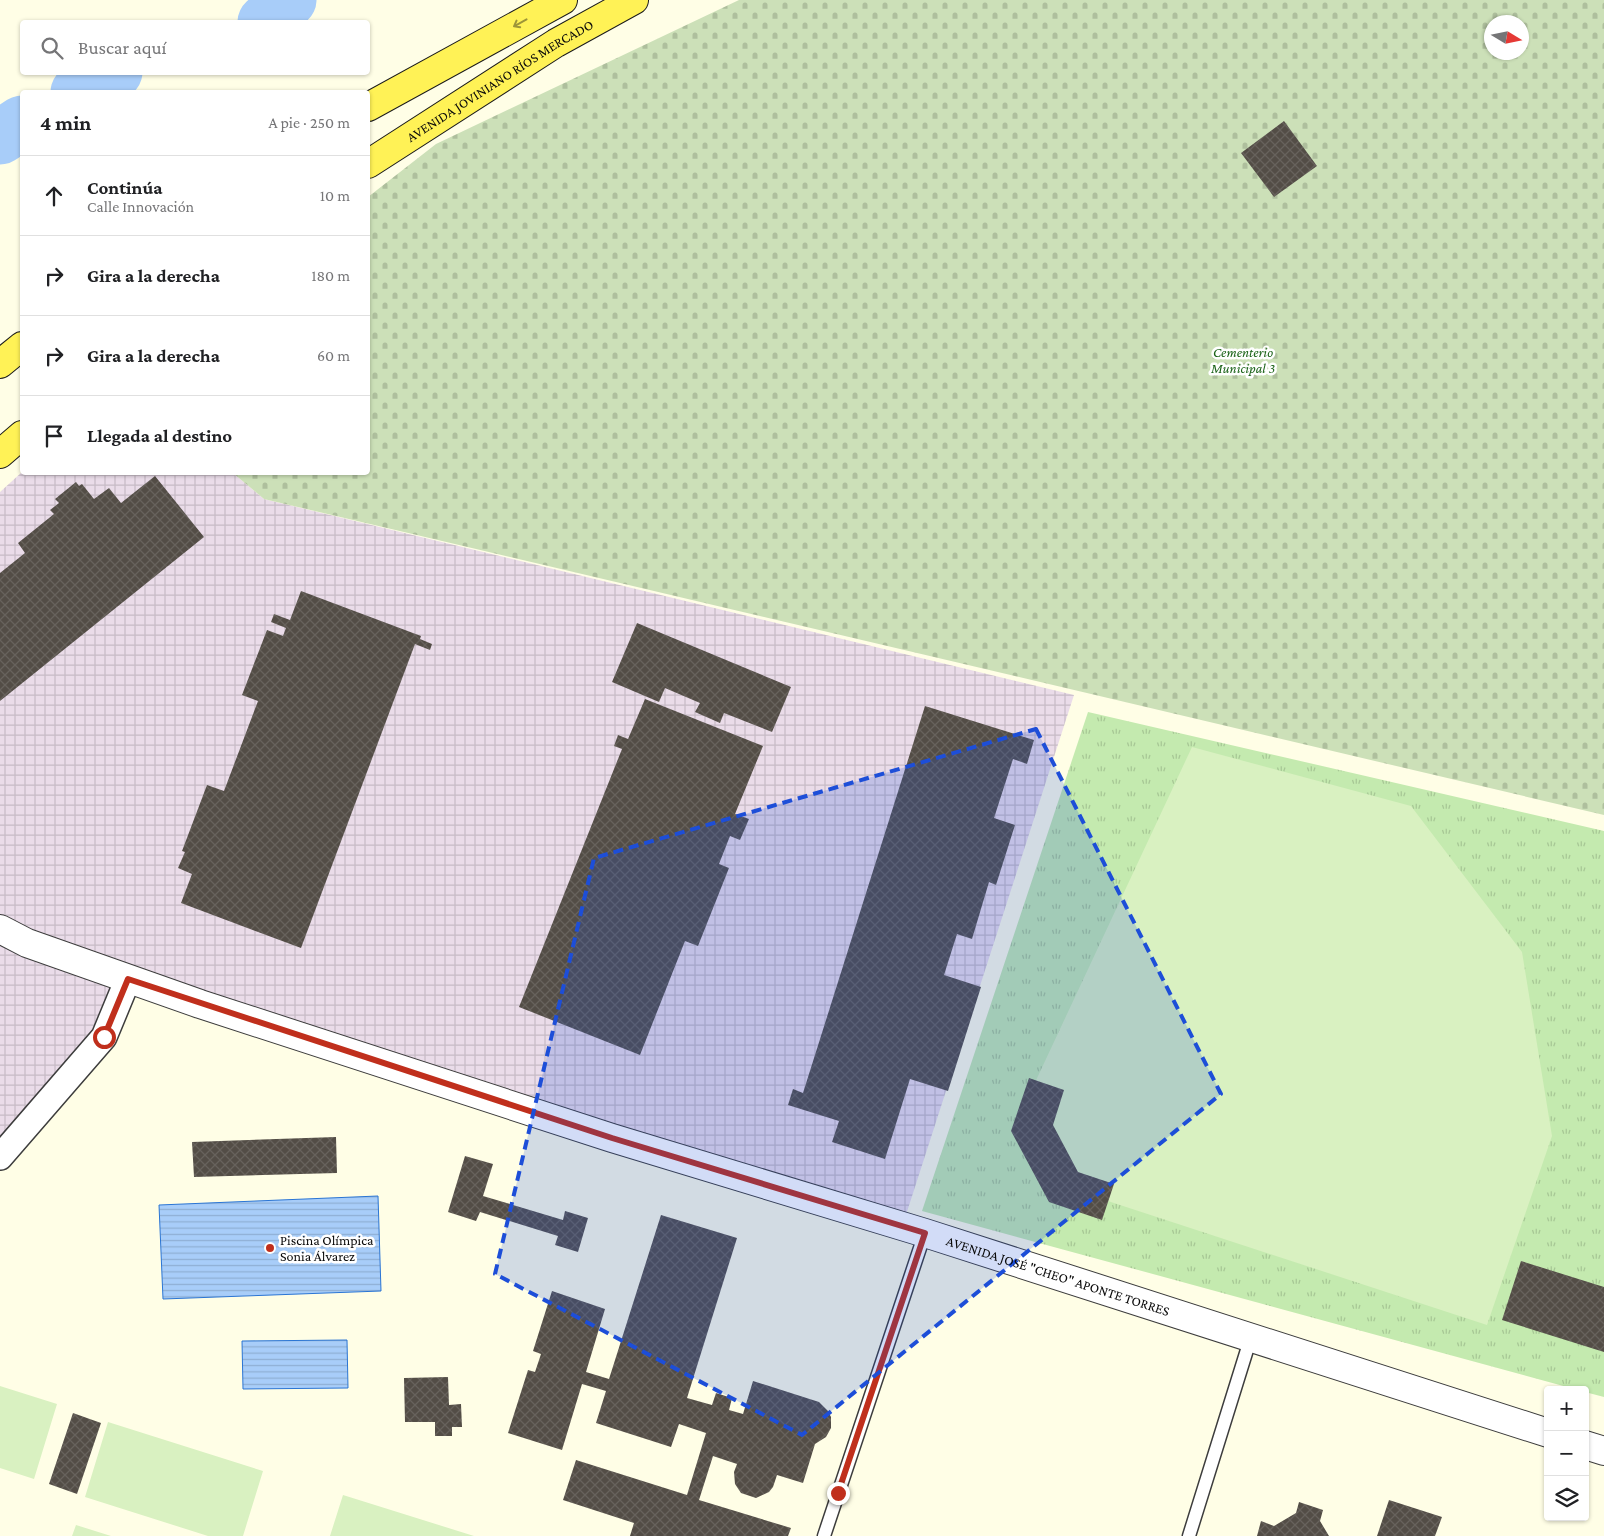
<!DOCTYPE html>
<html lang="es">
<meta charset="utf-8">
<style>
body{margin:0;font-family:"Crimson Pro",serif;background:#f6f6f6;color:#202124}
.controls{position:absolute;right:15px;bottom:15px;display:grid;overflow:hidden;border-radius:5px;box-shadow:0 1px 4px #0004}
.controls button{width:45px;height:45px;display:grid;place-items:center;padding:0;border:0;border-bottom:1px solid #e0e0e0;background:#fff;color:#202124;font:25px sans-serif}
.compass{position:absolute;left:1484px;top:15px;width:45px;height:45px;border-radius:50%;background:#fff;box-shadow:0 1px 4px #0004;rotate:100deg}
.stop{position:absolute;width:15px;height:15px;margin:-11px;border:4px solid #c02f1c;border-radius:50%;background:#fff}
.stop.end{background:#c02f1c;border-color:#fff;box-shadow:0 1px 5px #0008}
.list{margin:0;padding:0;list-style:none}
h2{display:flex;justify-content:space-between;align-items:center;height:65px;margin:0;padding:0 20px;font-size:21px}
h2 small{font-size:16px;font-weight:400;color:#757577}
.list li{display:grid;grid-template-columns:32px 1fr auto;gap:15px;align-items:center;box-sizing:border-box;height:80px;padding:0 20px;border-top:1px solid #e0e0e0}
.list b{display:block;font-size:19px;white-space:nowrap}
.list p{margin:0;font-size:16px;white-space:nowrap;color:#757577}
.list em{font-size:16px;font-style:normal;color:#757577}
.icon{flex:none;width:28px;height:28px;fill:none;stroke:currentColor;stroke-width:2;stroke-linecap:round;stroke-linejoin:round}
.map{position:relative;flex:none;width:1604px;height:1536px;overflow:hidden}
.search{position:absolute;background:#fff;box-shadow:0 1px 4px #0004;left:20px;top:20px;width:350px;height:55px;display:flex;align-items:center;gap:12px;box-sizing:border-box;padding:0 18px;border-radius:5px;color:#757577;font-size:19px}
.panel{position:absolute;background:#fff;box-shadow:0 1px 4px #0004;left:20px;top:90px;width:350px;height:385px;border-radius:5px}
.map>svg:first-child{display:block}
.industrial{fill:url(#industrial-grid)}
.cemetery{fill:url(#cemetery-stones);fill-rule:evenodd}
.park{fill:url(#park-tufts)}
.pitch{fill:#d9f1c1}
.water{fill:url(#water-rules);stroke:#2b75d4}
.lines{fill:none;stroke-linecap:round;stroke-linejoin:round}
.river{stroke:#a8cdf9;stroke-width:55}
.building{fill:url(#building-cross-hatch)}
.service-casing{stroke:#3d3d3d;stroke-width:15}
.minor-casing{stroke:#3d3d3d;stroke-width:28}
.tertiary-casing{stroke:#3d3d3d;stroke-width:30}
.primary-casing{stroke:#1b1b1b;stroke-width:30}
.service{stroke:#fff;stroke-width:12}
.minor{stroke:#fff;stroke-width:25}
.tertiary{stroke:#fff;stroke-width:28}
.primary{stroke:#fff256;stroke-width:28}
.oneway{stroke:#9d9538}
.route{stroke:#c02f1c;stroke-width:6}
.marked{fill:#1d4ed8;fill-opacity:0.2;stroke:#1d4ed8;stroke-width:4;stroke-dasharray:10 6;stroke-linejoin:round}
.poi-dot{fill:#c02f1c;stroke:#fff;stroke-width:2}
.labels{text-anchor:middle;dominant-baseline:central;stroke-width:5;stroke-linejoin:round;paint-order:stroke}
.street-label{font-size:14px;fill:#0a0a0a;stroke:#fff}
.park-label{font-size:14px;font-style:italic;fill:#1b6318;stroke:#fff}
.poi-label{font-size:14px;fill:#0a0a0a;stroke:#fff;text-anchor:start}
</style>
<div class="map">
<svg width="1604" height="1536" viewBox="0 0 1604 1536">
<defs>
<pattern id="industrial-grid" width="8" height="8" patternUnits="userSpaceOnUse" patternTransform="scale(1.25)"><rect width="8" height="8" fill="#eadce9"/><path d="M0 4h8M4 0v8" fill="none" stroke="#c7bbc6"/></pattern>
<pattern id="cemetery-stones" width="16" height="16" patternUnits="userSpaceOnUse" patternTransform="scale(1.25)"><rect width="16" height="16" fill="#cce0b8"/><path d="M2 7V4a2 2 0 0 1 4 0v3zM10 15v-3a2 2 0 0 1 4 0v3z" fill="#aebf9d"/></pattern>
<pattern id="park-tufts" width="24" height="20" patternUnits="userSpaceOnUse" patternTransform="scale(1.25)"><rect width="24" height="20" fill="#c4eaaf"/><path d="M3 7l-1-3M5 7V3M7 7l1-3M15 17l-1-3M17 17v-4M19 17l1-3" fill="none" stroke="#a7c795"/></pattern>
<pattern id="water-rules" width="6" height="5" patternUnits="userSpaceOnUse" patternTransform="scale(1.25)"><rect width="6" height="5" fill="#a8cdf9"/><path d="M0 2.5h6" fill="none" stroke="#8fafd4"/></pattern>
<pattern id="building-cross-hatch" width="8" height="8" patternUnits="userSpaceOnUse" patternTransform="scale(1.25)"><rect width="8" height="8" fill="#534d46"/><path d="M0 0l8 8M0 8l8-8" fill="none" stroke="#67625c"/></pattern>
</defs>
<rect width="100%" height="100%" fill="#fffee6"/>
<path class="industrial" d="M22 472 233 473 264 499 1074 695 903 1224 133 979 0 1161V492Z"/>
<path class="cemetery" d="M739 0H1604V815L264 499 233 473 368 472V197L436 144ZM1492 22H1522V52H1492Z"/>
<path class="park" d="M1088 712 1604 831V1397L1585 1392V1390H1578L922 1211Z"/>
<path class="pitch" d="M1192 747 1411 806 1522 952 1552 1136 1487 1325 1062 1186 1024 1106Z
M0 1386 57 1404 34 1479 0 1468Z
M108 1422 263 1471 243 1536H208L85 1497Z
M343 1495 474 1536H330Z
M76 1525 111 1536H72Z"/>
<path class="water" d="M378 1196 381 1291 163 1299 159 1205Z
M347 1340 348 1388 243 1389 242 1341Z"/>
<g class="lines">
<path class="river" d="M265 22 289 0
M78 92 115 72
M0 137 22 123"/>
</g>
<path class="building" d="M1284 121 1317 166 1274 197 1241 153Z
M155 476 204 537 0 701V573L25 553 18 543 54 514 50 510 59 503 55 499 76 482 79 486 82 484 94 499 109 488 121 503Z
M301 591 421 636 420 639 432 644 430 650 415 644 301 948 181 903 192 874 178 868 185 852 182 851 207 785 224 791 258 701 242 695 267 630 283 636 286 628 271 622 274 614 290 620Z
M637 623 791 687 772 732 724 713 720 723 695 712 700 703 665 688 659 702 612 682Z
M645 699 763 746 735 814 749 819 740 840 730 836 719 864 729 868 698 946 685 941 640 1055 519 1007 622 749 614 746 618 735 628 739Z
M925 706 1034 740 1027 764 1013 759 994 818 1015 825 996 885 989 882 972 939 957 934 944 975 981 987 948 1091 910 1079 885 1159 832 1142 839 1121 788 1105 793 1089 803 1093Z
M1029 1078 1064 1090 1053 1125 1078 1172 1114 1184 1102 1220 1049 1202 1011 1131Z
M336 1137 337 1173 194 1177 192 1142Z
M465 1156 493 1164 483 1196 563 1220 565 1211 588 1218 578 1252 555 1245 558 1236 480 1212 476 1221 448 1212Z
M661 1215 737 1238 687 1398 712 1405 716 1393 732 1398 729 1410 743 1414 753 1381 819 1402 828 1411 831 1417V1428L826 1437 815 1444 803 1483 777 1475 773 1487 769 1492 756 1498 741 1493 735 1484 734 1472 737 1464 713 1456 699 1500 791 1528 788 1536H630L634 1523 563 1500 576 1460 687 1495 706 1433 679 1424 671 1447 596 1423 606 1391 582 1384 562 1450 508 1433 528 1370 535 1372 541 1354 533 1351 552 1291 605 1309 586 1372 609 1379Z
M1521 1261 1604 1287V1352L1502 1320Z
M448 1377 449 1405 461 1404 462 1427H452V1436H435V1422H405L404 1378Z
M73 1413 101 1423 77 1494 49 1484Z
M1389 1500 1442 1517 1435 1536H1377Z
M1299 1502 1323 1510 1320 1521 1329 1536H1257L1261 1521 1274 1526 1296 1513Z"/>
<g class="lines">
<defs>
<path id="service" d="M824 1536 925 1233
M1189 1536 1251 1337"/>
<path id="minor" d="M0 1157 104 1037 128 979"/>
<g id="tertiary">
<path id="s1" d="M0 929 27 943 200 1004 612 1138 925 1233 1548 1433"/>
<path d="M1585 1445 1604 1451"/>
</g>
<g id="primary">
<path d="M368 107 563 0"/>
<path id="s2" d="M368 164 556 43 634 0"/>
<path d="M0 364 22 346"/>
<path d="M0 454 22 435"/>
</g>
</defs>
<use href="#service" class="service-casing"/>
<use href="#minor" class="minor-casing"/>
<use href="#tertiary" class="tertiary-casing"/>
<use href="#primary" class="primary-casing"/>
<use href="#service" class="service"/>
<use href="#minor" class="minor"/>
<use href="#tertiary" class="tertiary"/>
<use href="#primary" class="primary"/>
</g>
<defs><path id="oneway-shaft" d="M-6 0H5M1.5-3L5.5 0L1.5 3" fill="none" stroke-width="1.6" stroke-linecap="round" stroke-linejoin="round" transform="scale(1.25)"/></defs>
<use class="oneway" href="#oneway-shaft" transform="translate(520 23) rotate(151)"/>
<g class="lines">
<path class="route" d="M104 1037 128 979 612 1138 925 1233 838 1493"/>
</g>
<path class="marked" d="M1036 729 1221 1094 802 1435 495 1274 594 858Z"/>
<circle class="poi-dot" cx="270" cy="1248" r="5"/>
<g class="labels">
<g class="street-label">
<text stroke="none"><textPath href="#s2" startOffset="156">AVENIDA JOVINIANO RÍOS MERCADO</textPath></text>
<text stroke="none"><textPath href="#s1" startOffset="1114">AVENIDA JOSÉ "CHEO" APONTE TORRES</textPath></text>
</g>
<g class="park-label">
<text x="1243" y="352">Cementerio<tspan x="1243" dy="16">Municipal 3</tspan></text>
</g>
<g class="poi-label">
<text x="280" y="1240">Piscina Olímpica<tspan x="280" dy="16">Sonia Álvarez</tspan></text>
</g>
</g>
</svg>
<div class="controls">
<button>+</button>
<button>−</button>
<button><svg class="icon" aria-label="layers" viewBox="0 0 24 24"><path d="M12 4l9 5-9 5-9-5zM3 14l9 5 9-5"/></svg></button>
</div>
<svg class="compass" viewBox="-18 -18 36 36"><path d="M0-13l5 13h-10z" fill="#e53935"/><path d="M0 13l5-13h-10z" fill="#757577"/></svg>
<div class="stop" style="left:104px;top:1037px"></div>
<div class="stop end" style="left:838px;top:1493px"></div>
<div class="search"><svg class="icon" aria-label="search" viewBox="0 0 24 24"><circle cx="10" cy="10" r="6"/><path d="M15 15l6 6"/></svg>Buscar aquí</div>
<section class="panel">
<h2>4 min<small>A pie · 250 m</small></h2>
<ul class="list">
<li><svg class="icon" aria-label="ahead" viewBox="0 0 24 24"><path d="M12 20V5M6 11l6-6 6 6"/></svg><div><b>Continúa</b><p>Calle Innovación</p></div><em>10 m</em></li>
<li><svg class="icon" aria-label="right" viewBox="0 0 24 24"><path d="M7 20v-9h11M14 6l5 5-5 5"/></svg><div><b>Gira a la derecha</b></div><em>180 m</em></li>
<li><svg class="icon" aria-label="right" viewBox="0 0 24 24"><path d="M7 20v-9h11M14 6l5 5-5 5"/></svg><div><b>Gira a la derecha</b></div><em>60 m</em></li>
<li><svg class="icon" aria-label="arrive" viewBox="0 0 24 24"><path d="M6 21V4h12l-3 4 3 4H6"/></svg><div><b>Llegada al destino</b></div></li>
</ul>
</section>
</div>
